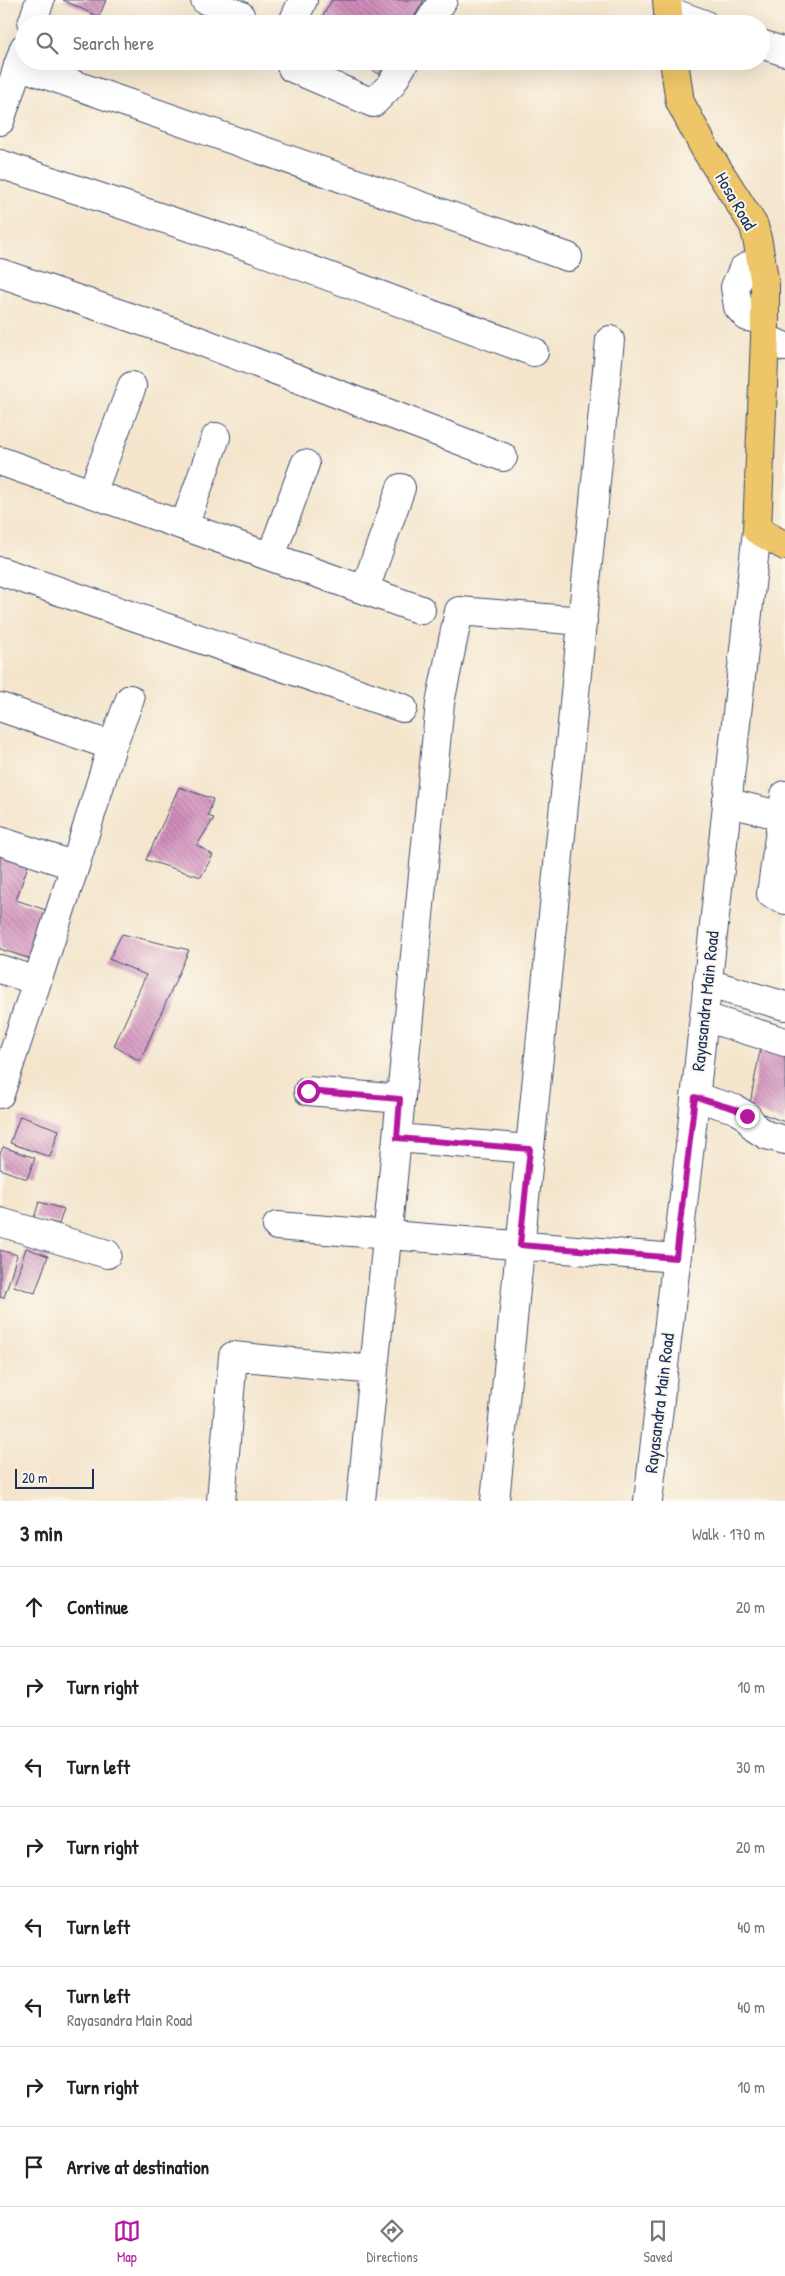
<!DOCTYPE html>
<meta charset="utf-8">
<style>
body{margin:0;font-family:"Patrick Hand",sans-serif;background:#f2f2f2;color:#222}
.scale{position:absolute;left:15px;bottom:12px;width:79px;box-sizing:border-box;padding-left:5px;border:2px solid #1b2f5e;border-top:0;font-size:14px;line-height:18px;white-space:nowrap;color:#1b2f5e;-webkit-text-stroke:4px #fbf7ec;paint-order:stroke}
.stop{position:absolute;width:15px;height:15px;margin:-11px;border:4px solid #b5179e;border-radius:50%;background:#fff}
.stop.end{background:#b5179e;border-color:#fff;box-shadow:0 1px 5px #0008}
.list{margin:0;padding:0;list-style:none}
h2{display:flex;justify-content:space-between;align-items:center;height:65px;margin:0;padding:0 20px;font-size:21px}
h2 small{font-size:16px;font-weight:400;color:#767676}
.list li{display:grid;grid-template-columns:32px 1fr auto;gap:15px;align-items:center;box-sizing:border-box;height:80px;padding:0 20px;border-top:1px solid #e0e0e0}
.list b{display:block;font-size:19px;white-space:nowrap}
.list p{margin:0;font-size:16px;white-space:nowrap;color:#767676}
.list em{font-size:16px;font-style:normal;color:#767676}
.icon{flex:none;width:28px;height:28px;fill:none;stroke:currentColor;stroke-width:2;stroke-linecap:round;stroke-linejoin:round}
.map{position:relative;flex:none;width:785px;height:1501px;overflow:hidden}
.search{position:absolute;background:#fff;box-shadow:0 5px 20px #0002;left:15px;right:15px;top:15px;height:55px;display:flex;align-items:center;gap:12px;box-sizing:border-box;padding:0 18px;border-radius:28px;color:#767676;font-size:19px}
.sheet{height:705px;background:#fff}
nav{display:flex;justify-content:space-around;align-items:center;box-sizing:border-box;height:70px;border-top:1px solid #e0e0e0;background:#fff;font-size:14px;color:#767676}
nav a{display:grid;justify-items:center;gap:2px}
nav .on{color:#b5179e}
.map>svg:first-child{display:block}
.building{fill:url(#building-back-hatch)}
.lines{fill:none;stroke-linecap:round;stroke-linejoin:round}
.minor-casing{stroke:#3c4a6e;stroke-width:30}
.major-casing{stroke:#3c4a6e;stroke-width:30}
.minor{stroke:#fff;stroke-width:28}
.major{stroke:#eec569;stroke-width:28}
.route{stroke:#b5179e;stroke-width:6}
.labels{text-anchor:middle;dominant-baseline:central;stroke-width:4;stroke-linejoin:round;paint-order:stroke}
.street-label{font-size:18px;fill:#1b2f5e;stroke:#fbf7ec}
</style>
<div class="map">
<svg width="785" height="1501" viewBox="0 0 785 1501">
<defs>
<pattern id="building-back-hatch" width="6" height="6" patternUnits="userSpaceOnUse" patternTransform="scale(1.25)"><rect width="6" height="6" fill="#d28ebc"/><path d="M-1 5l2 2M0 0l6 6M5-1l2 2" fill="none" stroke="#aa749c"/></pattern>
</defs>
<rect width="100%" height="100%" fill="#fbf7ec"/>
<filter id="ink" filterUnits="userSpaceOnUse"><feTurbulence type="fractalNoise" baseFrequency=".02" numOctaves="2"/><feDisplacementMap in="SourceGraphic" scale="10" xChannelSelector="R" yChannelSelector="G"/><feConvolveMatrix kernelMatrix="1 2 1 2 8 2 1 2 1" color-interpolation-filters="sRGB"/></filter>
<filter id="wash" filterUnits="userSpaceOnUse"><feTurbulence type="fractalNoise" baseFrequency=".0096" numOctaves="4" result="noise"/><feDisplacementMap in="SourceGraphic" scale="20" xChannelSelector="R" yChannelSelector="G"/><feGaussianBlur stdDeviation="1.12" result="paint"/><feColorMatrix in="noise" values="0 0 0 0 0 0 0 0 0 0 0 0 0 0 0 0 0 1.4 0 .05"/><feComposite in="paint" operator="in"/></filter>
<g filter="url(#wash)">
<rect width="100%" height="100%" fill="#f4e5cc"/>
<g id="blocks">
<path class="building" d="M63 0H106L99 17Z
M332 0H424L410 24H318Z
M358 61H387L379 74Z
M179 787 213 799 208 816 214 818 197 845 213 855 201 877 146 860Z
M0 852 30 860 16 900 46 910 31 959 0 949Z
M122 934 189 950 140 1061 114 1046 146 975 109 959Z
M761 1045 785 1053V1122L749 1109Z
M20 1116 59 1130 50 1157 10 1143Z
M3 1147 35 1158 27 1179 0 1169V1154Z
M39 1202 64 1209 59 1224 34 1218Z
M26 1248 48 1256 35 1293 14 1286Z
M0 1250 17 1255 4 1298 0 1297Z"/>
</g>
</g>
<g filter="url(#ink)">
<use href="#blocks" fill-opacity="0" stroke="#3c4a6e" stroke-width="1"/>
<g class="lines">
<defs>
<path id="minor" d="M205 0 240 15
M668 11 704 24
M32 24 40 0
M292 24 303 0
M428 24 443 0
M761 44 785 52
M289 61 292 68 373 103 391 85 405 61
M18 65 568 257
M0 121 24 48
M0 164 255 249 534 352
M761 259 743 269 735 287 738 307 747 317 765 320
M0 273 194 339 503 457
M765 338 785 347
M0 461 421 610
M92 493 132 386
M184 526 216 437
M271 556 305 464
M0 571 403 708
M365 589 401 488
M0 707 112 746
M785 795 771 894 785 900
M726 802 782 816
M0 841 75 866
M0 969 37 981
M707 983 785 1006
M704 1017 785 1042
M308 1091 401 1099
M0 1094 75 866 112 746 130 699
M695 1097 735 1109 747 1116 755 1128 766 1135 785 1140
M397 1138 530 1149
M0 1222 107 1254
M277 1226 676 1258
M221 1501 233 1356 374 1370
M361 1501 440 703 459 611 583 621
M495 1501 610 340
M648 1501 690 1145 757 530"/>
<path id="major" d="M667 0 669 24
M674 61 680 102 705 149 754 226 758 243 765 284V338L757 530 785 546"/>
</defs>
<use href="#minor" class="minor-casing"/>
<use href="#major" class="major-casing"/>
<use href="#minor" class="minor"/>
<use href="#major" class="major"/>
</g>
</g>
<g class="lines" filter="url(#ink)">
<path class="route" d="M308 1091 400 1099 397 1138 530 1149 520 1245 676 1258 695 1097 735 1109 747 1116"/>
</g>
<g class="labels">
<g class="street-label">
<text transform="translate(736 201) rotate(60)">Hosa Road</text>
<text transform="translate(705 1001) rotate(-84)">Rayasandra Main Road</text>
<text transform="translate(659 1403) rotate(-83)">Rayasandra Main Road</text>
</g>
</g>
</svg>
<div class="scale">20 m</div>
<div class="stop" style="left:308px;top:1091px"></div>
<div class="stop end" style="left:747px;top:1116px"></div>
<div class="search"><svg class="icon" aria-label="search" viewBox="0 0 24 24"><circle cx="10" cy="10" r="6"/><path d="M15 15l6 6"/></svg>Search here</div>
</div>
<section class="sheet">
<h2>3 min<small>Walk · 170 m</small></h2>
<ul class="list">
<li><svg class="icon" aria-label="ahead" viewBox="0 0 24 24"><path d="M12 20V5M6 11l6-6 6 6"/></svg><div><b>Continue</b></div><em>20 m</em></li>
<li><svg class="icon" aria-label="right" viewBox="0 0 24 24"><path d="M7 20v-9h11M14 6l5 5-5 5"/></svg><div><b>Turn right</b></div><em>10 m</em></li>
<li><svg class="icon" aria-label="left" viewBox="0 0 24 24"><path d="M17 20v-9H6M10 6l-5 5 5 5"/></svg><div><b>Turn left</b></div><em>30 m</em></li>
<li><svg class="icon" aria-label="right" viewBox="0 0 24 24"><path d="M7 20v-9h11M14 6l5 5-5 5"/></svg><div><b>Turn right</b></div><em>20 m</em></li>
<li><svg class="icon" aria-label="left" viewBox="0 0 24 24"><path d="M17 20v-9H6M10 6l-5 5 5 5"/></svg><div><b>Turn left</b></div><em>40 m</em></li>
<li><svg class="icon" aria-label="left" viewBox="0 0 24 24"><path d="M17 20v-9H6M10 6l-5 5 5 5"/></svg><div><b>Turn left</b><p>Rayasandra Main Road</p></div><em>40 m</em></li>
<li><svg class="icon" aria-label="right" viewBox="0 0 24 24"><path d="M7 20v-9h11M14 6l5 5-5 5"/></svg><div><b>Turn right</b></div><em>10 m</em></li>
<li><svg class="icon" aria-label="arrive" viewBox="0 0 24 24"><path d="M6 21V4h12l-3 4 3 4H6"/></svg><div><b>Arrive at destination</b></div></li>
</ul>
</section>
<nav>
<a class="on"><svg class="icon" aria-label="map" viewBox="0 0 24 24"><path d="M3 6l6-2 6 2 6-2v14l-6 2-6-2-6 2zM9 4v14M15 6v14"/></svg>Map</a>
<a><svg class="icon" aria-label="directions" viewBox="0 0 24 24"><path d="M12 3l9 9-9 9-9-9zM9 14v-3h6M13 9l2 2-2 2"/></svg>Directions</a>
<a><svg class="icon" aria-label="saved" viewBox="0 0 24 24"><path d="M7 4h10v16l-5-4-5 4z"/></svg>Saved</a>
</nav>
